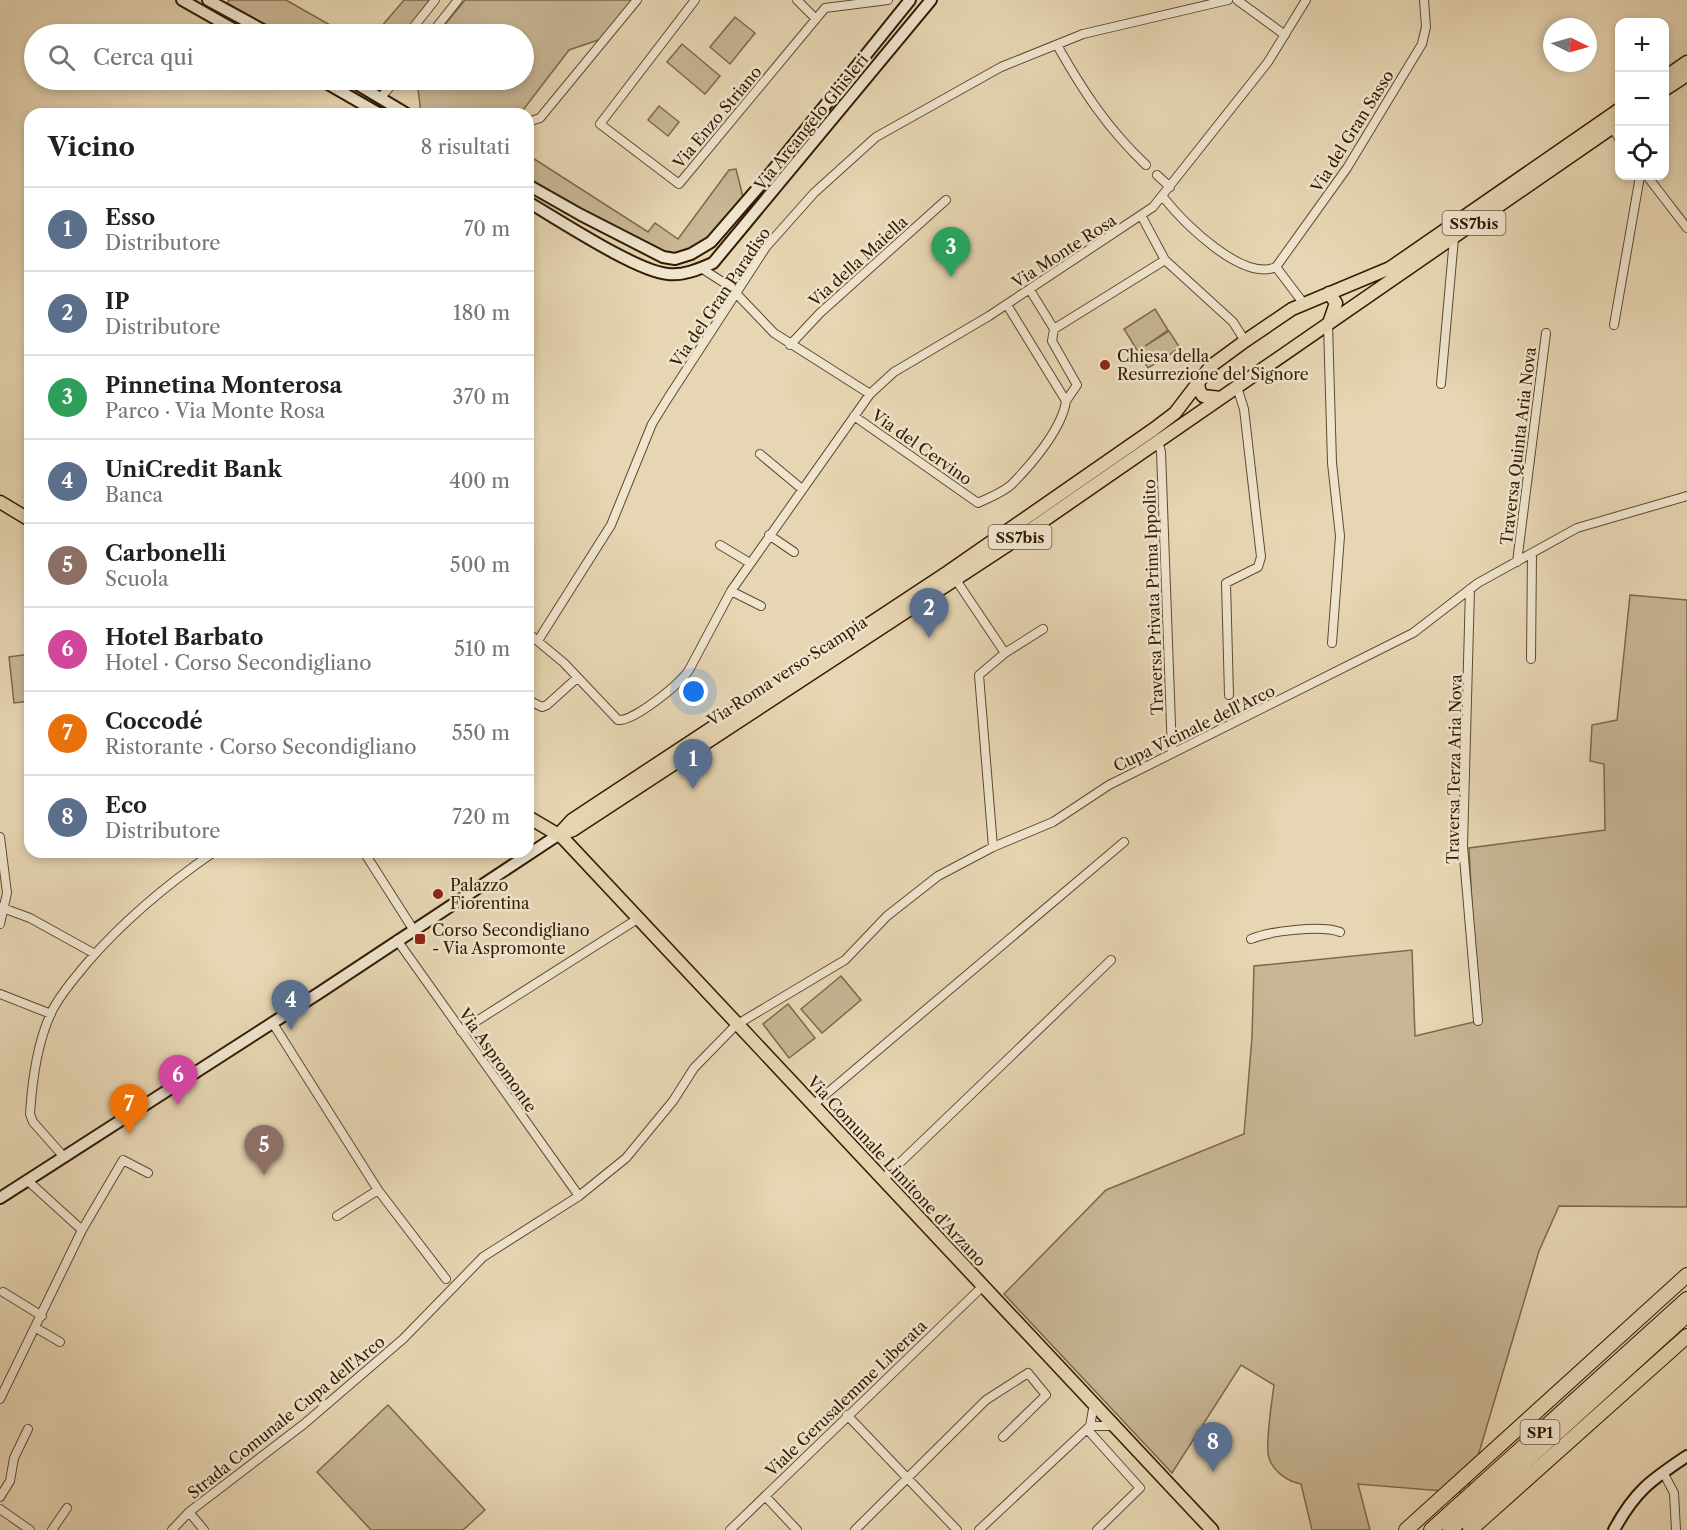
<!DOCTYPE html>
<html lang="it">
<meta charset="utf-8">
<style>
body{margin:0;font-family:"Libre Caslon Text",serif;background:#f6f6f6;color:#202124}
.controls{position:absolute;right:18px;top:18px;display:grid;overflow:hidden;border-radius:12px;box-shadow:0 3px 9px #0003}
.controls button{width:54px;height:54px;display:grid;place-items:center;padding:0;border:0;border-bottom:2px solid #e0e0e0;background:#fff;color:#202124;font:30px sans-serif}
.compass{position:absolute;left:1543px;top:18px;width:54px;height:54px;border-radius:50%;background:#fff;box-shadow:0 3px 9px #0003;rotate:95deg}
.you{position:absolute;left:694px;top:692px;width:21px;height:21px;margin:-15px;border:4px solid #fff;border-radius:50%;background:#1a73e8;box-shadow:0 0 0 9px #1a73e833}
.badge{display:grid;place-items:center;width:39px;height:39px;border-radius:50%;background:#8f2418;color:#fff;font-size:20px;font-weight:700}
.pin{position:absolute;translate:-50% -50px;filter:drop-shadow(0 2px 3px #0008)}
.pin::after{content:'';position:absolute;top:32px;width:21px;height:18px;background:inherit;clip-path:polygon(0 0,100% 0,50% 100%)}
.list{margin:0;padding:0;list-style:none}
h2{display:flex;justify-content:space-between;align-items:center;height:78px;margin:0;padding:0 24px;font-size:26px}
h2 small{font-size:20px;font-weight:400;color:#757577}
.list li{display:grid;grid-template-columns:39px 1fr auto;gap:18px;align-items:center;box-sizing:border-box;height:84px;padding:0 24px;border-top:2px solid #e0e0e0}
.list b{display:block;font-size:22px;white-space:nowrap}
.list p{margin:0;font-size:20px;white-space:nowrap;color:#757577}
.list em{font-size:20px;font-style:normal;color:#757577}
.icon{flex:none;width:33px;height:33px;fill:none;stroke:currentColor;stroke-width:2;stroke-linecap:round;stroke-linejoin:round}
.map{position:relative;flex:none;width:1687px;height:1530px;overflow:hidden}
.search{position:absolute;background:#fff;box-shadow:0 3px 9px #0003;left:24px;top:24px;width:510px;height:66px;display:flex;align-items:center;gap:15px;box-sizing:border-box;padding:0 21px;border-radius:33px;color:#757577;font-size:22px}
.panel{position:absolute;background:#fff;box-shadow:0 3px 9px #0003;left:24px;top:108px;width:510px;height:750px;border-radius:18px}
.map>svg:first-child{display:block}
.green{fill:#c8b695;stroke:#7c694a;stroke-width:1.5}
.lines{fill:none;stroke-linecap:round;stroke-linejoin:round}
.street-casing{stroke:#5e4a2d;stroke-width:10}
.secondary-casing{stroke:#311c00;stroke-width:14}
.primary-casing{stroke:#311c00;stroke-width:15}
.highway-casing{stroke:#311c00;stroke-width:16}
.street{stroke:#efe4ce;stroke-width:8}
.secondary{stroke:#efe4ce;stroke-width:10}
.primary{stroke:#e7d6b3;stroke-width:12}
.highway{stroke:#e7d6b3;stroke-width:14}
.poi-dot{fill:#8f2418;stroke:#efe4ce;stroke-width:2}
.labels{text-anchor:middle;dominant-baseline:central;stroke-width:5;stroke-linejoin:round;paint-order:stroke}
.shield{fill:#efe4ce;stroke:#6a583e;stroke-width:1.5}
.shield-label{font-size:15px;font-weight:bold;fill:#311c00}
.street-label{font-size:16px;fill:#311c00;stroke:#efe4ce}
.poi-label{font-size:16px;fill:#311c00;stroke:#efe4ce;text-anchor:start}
</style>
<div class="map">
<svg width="1687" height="1530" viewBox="0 0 1687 1530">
<rect width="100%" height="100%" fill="#e7d6b3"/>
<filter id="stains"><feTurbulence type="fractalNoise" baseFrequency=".00333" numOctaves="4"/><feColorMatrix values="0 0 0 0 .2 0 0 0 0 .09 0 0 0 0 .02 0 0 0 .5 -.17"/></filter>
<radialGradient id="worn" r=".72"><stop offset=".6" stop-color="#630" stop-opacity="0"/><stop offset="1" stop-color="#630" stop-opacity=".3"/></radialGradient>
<path class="green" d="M229 0H286L346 34H281L227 3Z
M404 0H430L404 34H375Z
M465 0H637L607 37 569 50 520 114H421L417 80H524V34H437Z
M735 17 755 33 730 64 710 47Z
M682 44 720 76 705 94 667 62Z
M659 106 679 122 668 136 648 120Z
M528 155 648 232 655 223 678 239 729 170 736 169 743 197 706 246 663 257 528 178Z
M1155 309 1168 330 1145 346 1169 331 1180 348 1148 368 1124 329Z
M1630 595 1687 600V1207L1559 1206 1539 1251 1467 1493 1358 1484 1370 1530H1312L1301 1484C1288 1482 1273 1471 1269 1458 1265 1447 1272 1399 1274 1385L1241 1365 1172 1473 1004 1294 1106 1190 1244 1134 1252 1037 1254 966 1412 950 1415 1036 1478 1021 1469 848 1605 830 1604 764 1590 761 1592 725 1617 720Z
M30 654V701L14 703 9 657Z
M841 976 861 1000 822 1033 801 1009Z
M788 1004 815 1038 789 1058 763 1024Z
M388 1405 485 1510 463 1530H371L317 1472Z"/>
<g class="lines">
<defs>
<path id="street" d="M695 0 600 124 679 184 825 8 888 0
M797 0 816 19
M1237 0 1285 35
M408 34 435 0
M431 34 458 0
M1057 45C1083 91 1107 128 1146 165
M367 89 373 80
M381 97 396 80
M528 122 540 118 637 0
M1612 127 1620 140
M1157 175 1170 187
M1647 176 1687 228
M1163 197C1183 222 1242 282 1276 267
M1142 217 1165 260 1233 322 1245 341
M1276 267 1347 168 1422 44 1426 27 1424 0
M1276 267 1304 304
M701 268 729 286 774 333 870 394
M1007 305 1066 401 1077 385 1052 341 1054 329 1030 290
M1328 324 1332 463 1340 536 1332 643
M1614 325 1640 176
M1054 329 1165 260
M790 345 820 313 946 200
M1441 384 1454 238
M854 416 978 503C988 498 1002 493 1011 485 1031 465 1062 429 1066 401
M1158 441 1161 452 1172 752
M760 454 802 489
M769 535 794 552
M720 545 750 563
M1517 562 1546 333
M956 580 1005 653 979 675 993 847
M1470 589 1463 846 1478 1021
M731 591 761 606
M528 633 564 663 618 720C633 722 680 684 689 670L731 591 870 394 894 372 989 316 1153 207 1268 62 1306 0
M539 639 611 525 652 424 668 398 766 247 814 193 876 137 1001 67 1083 34 1228 0
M1005 653 1043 629
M1531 659 1532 553
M1229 695 1226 583 1258 567 1261 557 1244 409 1237 387
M528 700 542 707 547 705 577 678
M0 837 7 893 0 924
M364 852 413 929
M0 907 30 918 95 954
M1251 939C1270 931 1321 925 1340 932
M397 940 579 1196
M0 994 51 1014
M272 1022 378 1190 446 1279
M461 1031 639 918
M812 1106 1124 842
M64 1157 33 1122 30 1114C32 1082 38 1040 52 1011 61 993 74 979 87 963 125 919 166 885 214 852
M27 1180 82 1230
M882 1180 1111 960
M337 1216 378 1190
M3 1292 42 1316
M36 1328 60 1342
M0 1399 82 1230 123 1160 148 1173
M847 1415 957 1530
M1090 1426H1114
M1087 1429 1140 1488 1097 1530
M1663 1472 1674 1493 1676 1530
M765 1496 797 1530
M0 1497 10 1481 14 1458 28 1429
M0 1509 30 1530
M189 1512 204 1530
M52 1530 67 1508
M172 1530 189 1512 304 1424 403 1339 483 1257 579 1196 626 1158 673 1101 694 1068 736 1025 845 960 887 916 938 876 993 847 1053 822 1109 785 1413 633 1478 583 1577 528 1687 496
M730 1530 983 1286
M855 1530 986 1400 1028 1373 1046 1395 1003 1437
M979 1530 1090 1426 1094 1404"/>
<path id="secondary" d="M182 0 242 34
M208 0 270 34
M321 80 380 114
M350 80 407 114
M528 185 581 215 663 257 675 259 691 254 711 242 769 175 910 0
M528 202C559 220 636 271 668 274 683 276 699 269 713 263L931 0
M0 1198 319 993 558 835
M1614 1530C1635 1491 1651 1480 1687 1456"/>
<path id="primary" d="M1664 78 1687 62
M1664 90 1687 75
M1329 323 1336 303 1329 293
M1198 381 1199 390 1203 396 1221 398
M0 502 30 520
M528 817 562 837 1212 1530
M564 833 573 830 1017 539 1620 122
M558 835 572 820 948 572 1154 429 1175 413 1211 366 1245 341 1292 309 1390 268 1620 109"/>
<path id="highway" d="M1406 1530 1687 1275
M1431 1530 1687 1299
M1450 1530 1687 1315
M1470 1530 1687 1336"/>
</defs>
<use href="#street" class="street-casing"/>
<use href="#secondary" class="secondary-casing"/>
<use href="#primary" class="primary-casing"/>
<use href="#highway" class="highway-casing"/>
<use href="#street" class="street"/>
<use href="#secondary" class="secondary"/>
<use href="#primary" class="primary"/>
<use href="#highway" class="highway"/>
</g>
<g class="poi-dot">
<circle cx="1105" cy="365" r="6"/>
<circle cx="438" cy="894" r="6"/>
<rect x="414" y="933" width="12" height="12" rx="3"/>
</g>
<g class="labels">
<g class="shield">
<rect x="1442.5" y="211" width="63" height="24" rx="4.5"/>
<rect x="988.5" y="525" width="63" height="24" rx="4.5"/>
<rect x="1520.5" y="1420" width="39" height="24" rx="4.5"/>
</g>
<g class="shield-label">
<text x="1474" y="223">SS7bis</text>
<text x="1020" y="537">SS7bis</text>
<text x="1540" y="1432">SP1</text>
</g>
<g class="street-label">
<text transform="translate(717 117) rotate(-50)">Via Enzo Striano</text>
<text transform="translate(811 122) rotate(-51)">Via Arcangelo Ghisleri</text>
<text transform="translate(1352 131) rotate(-58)">Via del Gran Sasso</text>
<text transform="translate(1064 251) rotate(-33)">Via Monte Rosa</text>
<text transform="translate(858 261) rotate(-42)">Via della Maiella</text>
<text transform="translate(720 297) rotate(-56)">Via del Gran Paradiso</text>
<text transform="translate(1518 446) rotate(-83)">Traversa Quinta Aria Nova</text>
<text transform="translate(922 447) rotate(35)">Via del Cervino</text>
<text transform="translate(1153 597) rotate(-92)">Traversa Privata Prima Ippolito</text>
<text transform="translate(787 671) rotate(-33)">Via Roma verso Scampia</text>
<text transform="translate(1194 728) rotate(-26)">Cupa Vicinale dell'Arco</text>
<text transform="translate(1454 769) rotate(-89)">Traversa Terza Aria Nova</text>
<text transform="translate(498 1060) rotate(55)">Via Aspromonte</text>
<text transform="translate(897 1171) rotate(47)">Via Comunale Limitone d'Arzano</text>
<text transform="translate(846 1398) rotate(-44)">Viale Gerusalemme Liberata</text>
<text transform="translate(286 1417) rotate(-39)">Strada Comunale Cupa dell'Arco</text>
</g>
<g class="poi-label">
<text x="1117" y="356">Chiesa della<tspan x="1117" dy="18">Resurrezione del Signore</tspan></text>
<text x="450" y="885">Palazzo<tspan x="450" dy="18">Fiorentina</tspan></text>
<text x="432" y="930">Corso Secondigliano<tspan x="432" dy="18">- Via Aspromonte</tspan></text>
</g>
</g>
<rect width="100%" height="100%" filter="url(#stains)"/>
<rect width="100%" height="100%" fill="url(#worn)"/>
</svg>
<div class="controls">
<button>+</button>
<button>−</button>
<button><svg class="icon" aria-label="locate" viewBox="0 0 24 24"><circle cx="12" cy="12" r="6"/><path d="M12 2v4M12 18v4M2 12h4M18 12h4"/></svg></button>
</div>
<svg class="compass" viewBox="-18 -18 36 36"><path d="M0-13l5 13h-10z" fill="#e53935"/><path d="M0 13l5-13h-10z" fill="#757577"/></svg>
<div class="you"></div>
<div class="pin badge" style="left:693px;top:789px;background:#5c6f8a">1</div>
<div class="pin badge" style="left:929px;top:638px;background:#5c6f8a">2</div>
<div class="pin badge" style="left:951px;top:277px;background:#2e9e5b">3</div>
<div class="pin badge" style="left:291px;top:1030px;background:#5c6f8a">4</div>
<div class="pin badge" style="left:264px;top:1175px;background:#8d6e63">5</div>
<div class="pin badge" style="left:178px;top:1105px;background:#d1479c">6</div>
<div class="pin badge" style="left:129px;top:1134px;background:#e8710a">7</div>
<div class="pin badge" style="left:1213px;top:1472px;background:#5c6f8a">8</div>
<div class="search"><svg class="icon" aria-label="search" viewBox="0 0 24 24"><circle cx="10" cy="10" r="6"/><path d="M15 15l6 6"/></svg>Cerca qui</div>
<section class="panel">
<h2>Vicino<small>8 risultati</small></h2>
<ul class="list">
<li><span class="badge" style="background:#5c6f8a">1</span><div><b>Esso</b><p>Distributore</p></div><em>70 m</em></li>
<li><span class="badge" style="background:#5c6f8a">2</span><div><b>IP</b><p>Distributore</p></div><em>180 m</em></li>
<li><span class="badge" style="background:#2e9e5b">3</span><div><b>Pinnetina Monterosa</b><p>Parco · Via Monte Rosa</p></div><em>370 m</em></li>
<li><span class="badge" style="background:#5c6f8a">4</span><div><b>UniCredit Bank</b><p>Banca</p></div><em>400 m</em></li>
<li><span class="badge" style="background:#8d6e63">5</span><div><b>Carbonelli</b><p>Scuola</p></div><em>500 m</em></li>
<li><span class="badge" style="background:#d1479c">6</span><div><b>Hotel Barbato</b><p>Hotel · Corso Secondigliano</p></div><em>510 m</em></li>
<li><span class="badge" style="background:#e8710a">7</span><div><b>Coccodé</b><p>Ristorante · Corso Secondigliano</p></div><em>550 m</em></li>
<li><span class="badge" style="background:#5c6f8a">8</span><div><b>Eco</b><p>Distributore</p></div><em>720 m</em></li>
</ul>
</section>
</div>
